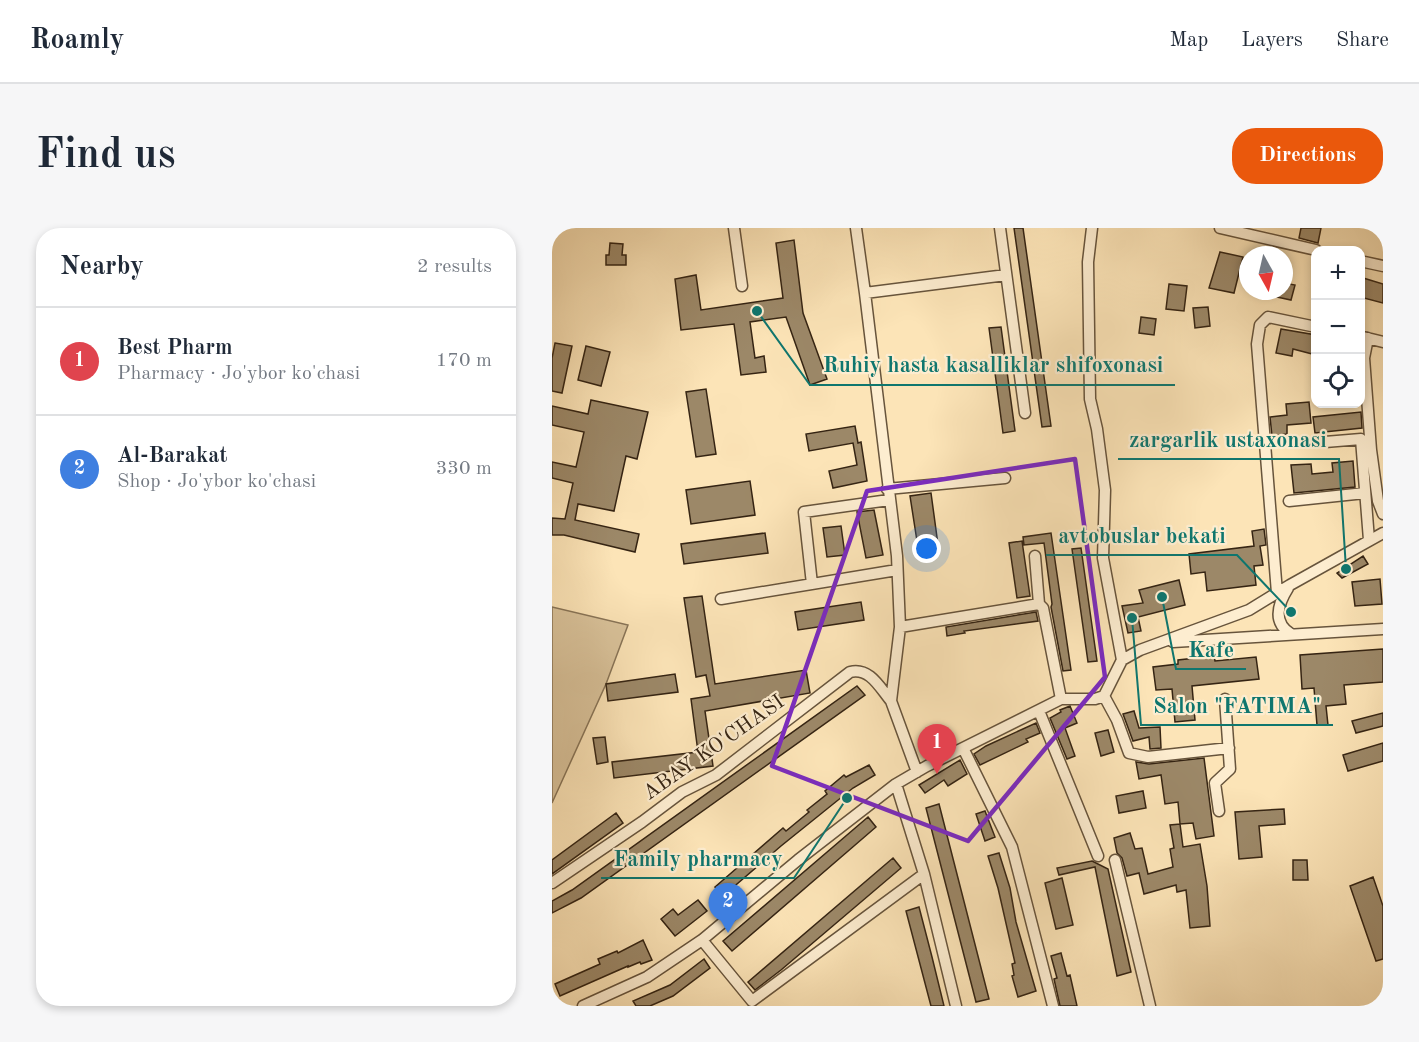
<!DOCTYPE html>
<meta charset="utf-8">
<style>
body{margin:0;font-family:"Old Standard TT",serif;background:#f6f6f7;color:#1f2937}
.controls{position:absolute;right:18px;top:18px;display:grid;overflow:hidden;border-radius:12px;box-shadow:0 3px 9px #0003}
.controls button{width:54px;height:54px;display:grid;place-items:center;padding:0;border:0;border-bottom:2px solid #e0e1e3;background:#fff;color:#1f2937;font:30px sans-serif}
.compass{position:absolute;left:687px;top:18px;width:54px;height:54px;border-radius:50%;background:#fff;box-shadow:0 3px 9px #0003;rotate:172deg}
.you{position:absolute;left:375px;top:321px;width:21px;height:21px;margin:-15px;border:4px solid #fff;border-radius:50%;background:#1a73e8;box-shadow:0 0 0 9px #1a73e833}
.badge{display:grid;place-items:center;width:39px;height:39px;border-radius:50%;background:#ea580c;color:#fff;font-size:20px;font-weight:700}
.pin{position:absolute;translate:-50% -50px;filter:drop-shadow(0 2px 3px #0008)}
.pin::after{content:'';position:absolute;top:32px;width:21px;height:18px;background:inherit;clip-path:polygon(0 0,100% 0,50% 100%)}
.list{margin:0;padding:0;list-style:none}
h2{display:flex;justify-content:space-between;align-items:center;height:78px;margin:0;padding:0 24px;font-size:26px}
h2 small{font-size:20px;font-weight:400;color:#747a83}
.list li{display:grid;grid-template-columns:39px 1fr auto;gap:18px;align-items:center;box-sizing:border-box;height:108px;padding:0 24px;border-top:2px solid #e0e1e3}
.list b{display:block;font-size:22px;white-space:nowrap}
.list p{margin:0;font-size:20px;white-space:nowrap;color:#747a83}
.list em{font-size:20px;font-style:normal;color:#747a83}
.icon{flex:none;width:33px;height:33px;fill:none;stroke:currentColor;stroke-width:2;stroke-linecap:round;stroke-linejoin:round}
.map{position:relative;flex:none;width:831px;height:778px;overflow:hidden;border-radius:24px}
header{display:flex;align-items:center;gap:36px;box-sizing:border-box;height:84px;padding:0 30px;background:#fff;border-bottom:2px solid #e0e1e3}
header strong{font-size:28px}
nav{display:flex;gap:33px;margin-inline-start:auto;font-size:21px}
.intro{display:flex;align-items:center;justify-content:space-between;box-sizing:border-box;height:144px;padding:0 36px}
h1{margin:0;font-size:42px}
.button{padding:15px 27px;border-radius:24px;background:#ea580c;color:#fff;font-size:21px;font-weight:700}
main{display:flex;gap:36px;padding:0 36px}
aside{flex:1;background:#fff;border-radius:24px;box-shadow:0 3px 9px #0003}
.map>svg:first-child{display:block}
.green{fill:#dac39b;stroke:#887457;stroke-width:1.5}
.building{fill:#9c8868;stroke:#352413;stroke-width:1.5}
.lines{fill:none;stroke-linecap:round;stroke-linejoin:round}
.minor-casing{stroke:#67543c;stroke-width:13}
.minor{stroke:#fdedd0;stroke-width:10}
.marked{fill:none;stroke:#7b2cbf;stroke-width:4.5;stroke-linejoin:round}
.labels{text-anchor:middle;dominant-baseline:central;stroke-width:4.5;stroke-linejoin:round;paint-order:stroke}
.street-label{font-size:21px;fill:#352413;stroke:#fdedd0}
.leader{fill:none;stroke:#0f766e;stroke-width:2}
.callout-dot{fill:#0f766e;stroke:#fdedd0;stroke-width:2}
.callout-label{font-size:22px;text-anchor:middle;font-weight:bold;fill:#0f766e;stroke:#fdedd0;stroke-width:4.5;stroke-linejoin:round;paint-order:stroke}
</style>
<header>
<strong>Roamly</strong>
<nav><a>Map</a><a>Layers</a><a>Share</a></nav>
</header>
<div class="intro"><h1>Find us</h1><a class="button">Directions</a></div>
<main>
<aside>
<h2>Nearby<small>2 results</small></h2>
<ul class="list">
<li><span class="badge" style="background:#e0444e">1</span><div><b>Best Pharm</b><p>Pharmacy · Jo'ybor ko'chasi</p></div><em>170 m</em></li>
<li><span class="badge" style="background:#3f7fe0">2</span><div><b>Al-Barakat</b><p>Shop · Jo'ybor ko'chasi</p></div><em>330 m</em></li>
</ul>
</aside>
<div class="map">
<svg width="831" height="778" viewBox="0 0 831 778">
<rect width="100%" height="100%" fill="#fce4b7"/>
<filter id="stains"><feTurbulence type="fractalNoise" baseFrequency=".00333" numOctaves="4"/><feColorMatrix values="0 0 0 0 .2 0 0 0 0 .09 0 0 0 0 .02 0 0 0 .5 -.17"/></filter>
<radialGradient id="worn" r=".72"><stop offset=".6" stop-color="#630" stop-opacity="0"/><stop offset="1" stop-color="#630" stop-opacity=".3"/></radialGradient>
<path class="green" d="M0 379 76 397 54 456 0 575Z"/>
<path class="building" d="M462 0H471L499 198 490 199Z
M749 0H769L766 15 747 10Z
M242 12 251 85 275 151 258 157 234 89 198 94 203 130 212 128 214 144 189 147 182 96 129 102 123 51 144 47 149 82 231 70 224 15Z
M58 15 71 16 70 27H74V37H54V27H57Z
M668 24 691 29 682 65 657 60Z
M808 49 831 56V75L808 69Z
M732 55 743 57 739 72 711 66V63H732Z
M617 56 635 58 632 83 614 81Z
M656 79 658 98 643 100 641 80Z
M589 89 604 91 602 107 587 105Z
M449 99 463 203 451 205 437 100Z
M729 101 764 107V127L741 121 740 128 724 125Z
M3 115 20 118 10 165 0 163V130Z
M34 118 58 124 49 158 26 152Z
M154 161 164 226 144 229 134 164Z
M39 172 96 184 85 231 74 228 62 283 26 276 23 292 87 306 83 324 12 307H0V290L13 291 21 255 0 250V234L24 239 32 204 0 197V178L36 186Z
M757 174 759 195 735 197V206L720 208 718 189 735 187 734 176Z
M809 184 810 200 763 205 761 189Z
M303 198 306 215 309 214 315 253 281 260 277 243 305 237 301 215 257 223 254 206Z
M801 233 803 259 742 265 739 237 759 236 760 246 781 244 780 235Z
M198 253 203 287 139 296 134 262Z
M379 265 387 324 367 326 358 268Z
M322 282 331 327 314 330 305 284Z
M289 298 293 327 275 329 271 300Z
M712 301 714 317 708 318 711 337 702 338 704 357 655 363 653 344 639 346 637 326 702 318 700 303Z
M213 305 216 325 132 336 129 316Z
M499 305 519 442 511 443 499 379 500 376 492 315 472 317 471 309Z
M470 313 478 368 465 370 457 315Z
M529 320 545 433 536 434 520 321Z
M811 328 816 336 790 350 785 345Z
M828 351 830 376 803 378 800 354Z
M627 352 633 377 586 389 589 403 576 405 570 378 591 375 587 362Z
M150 368 163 456 254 442 258 465 153 483 161 538 62 550 60 534 146 524 139 471 158 468 154 447 144 449 132 370Z
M309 374 312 392 246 402 243 384Z
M484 384 486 393 412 403 413 405 395 408 394 399Z
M831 421V454L792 457 794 476 774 478 776 497H765L762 460 750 461 748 427Z
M662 428 663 433 704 429 707 451 640 458 643 492 623 494 620 461 604 462 601 439 626 436V432Z
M123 446 126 464 56 473 54 456Z
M305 458 313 467 29 670 0 685V673L20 662Z
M518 478 525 495 513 500 523 528 515 531 498 490 509 484 508 482Z
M582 483 587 500 608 499 609 520 598 521 597 509 581 513 571 486Z
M831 485V498L804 505 800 493Z
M484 495 488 505 474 511 476 514 428 537 422 526 434 518Z
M556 502 562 524 549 528 543 505Z
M53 509 56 534 45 536 41 510Z
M831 515V533L796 543 791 527Z
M652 530 662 608 644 611 641 595 628 596 626 574 613 576 609 547 587 551 584 534 597 536Z
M408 532 415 546 396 558 392 552 373 565 367 557Z
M317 537 323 547 301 560 229 618 171 668 163 659 231 600 234 603 257 584 255 582 275 566 273 563 292 547 294 549Z
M591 563 594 580 567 585 564 568Z
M387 576 437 771 424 774 374 580Z
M732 581 733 596 707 598 710 629 687 631 683 584Z
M433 583 443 609 433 613 424 586Z
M64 585 71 595 0 646V632Z
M316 589 324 599 180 723 171 713Z
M628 596 631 619 648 616 655 658 658 698 638 700 634 662 625 664 624 657 592 666 587 645 575 648 570 630 565 625 562 610 578 605 583 621 590 620 596 646 621 639 618 621 622 620 618 597Z
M447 625 458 660 464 694 484 763 466 769 460 748 462 747 460 736 463 735 446 660 436 628Z
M341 630 349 640 229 742 203 762 196 754Z
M741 632H755L756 652H741Z
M540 633 556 641 579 744 565 748 543 639 507 647 505 640Z
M821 649 831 678V731L824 733 798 658Z
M510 650 521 697 504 701 493 655Z
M146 672 155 683 123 708 109 691 121 681 126 687Z
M367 679 380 729 392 778H379L354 683Z
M91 712 100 732 89 736 88 734 76 739V738L8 768 3 756 48 736 46 731 65 723 66 725Z
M509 725 515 748 518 747 525 778H508L502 751 505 750 499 728Z
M152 731 158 740 121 768 98 778H84L81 773 118 757Z"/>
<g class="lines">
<defs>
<path id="minor" d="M182 0 190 58
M304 0 313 65 345 328 348 399 339 473 365 544
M448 0 473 185
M540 0 536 34 538 171 545 201 553 262 551 330 570 432
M668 0 764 22
M808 33 831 38
M313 65 454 47
M811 109 831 114
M816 110 812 130 819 222 826 273 831 286
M773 214 809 211 817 312
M335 261 453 250
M737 273 813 265
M260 356 252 284 337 272
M736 360C726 376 720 394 739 406
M725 365 705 116 708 97 716 89 764 99
M169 371 345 342
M487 376 491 380 509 471
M348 399 487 376 483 328
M621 414 831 401
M552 468 565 492 577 525 596 529 677 520
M487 483 546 628
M411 520 460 619 501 778
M344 556 372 646 404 778
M667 583 663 555 678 541 673 471
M563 632 598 778
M0 655 90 594 130 564 164 547 298 444C318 439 328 460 339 473
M150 712 200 773 372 646
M31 778 95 749 150 712 246 632 344 556 375 538 509 471H543L552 468 570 432 588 422 697 382 738 357 831 305"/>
</defs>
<use href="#minor" class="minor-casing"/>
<use href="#minor" class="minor"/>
</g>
<path class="marked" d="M523 231 553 449 416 613 220 538 315 263Z"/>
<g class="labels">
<g class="street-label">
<text transform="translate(162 520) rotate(-35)">ABAY KO'CHASI</text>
</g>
</g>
<path class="leader" d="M205 83L258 157H623M794 341L787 231H566M739 384L685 327H494M610 369L624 441H694M580 390L589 497H781M295 570L242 650H49"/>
<g class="callout-dot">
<circle cx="205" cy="83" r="6"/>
<circle cx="794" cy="341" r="6"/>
<circle cx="739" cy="384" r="6"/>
<circle cx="610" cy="369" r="6"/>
<circle cx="580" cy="390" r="6"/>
<circle cx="295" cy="570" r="6"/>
</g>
<g class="callout-label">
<text x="441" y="144">Ruhiy hasta kasalliklar shifoxonasi</text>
<text x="676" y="219">zargarlik ustaxonasi</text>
<text x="590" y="315">avtobuslar bekati</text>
<text x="659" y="429">Kafe</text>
<text x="685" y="485">Salon "FATIMA"</text>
<text x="146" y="638">Family pharmacy</text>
</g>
<rect width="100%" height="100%" filter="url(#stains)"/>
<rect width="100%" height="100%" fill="url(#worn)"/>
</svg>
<div class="controls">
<button>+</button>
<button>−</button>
<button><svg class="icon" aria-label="locate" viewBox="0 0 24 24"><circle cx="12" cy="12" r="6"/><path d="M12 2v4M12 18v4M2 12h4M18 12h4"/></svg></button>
</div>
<svg class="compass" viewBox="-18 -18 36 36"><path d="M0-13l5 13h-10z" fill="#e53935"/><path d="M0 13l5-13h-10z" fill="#747a83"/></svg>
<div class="you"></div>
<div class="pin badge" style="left:385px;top:546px;background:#e0444e">1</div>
<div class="pin badge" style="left:176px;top:705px;background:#3f7fe0">2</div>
</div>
</main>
